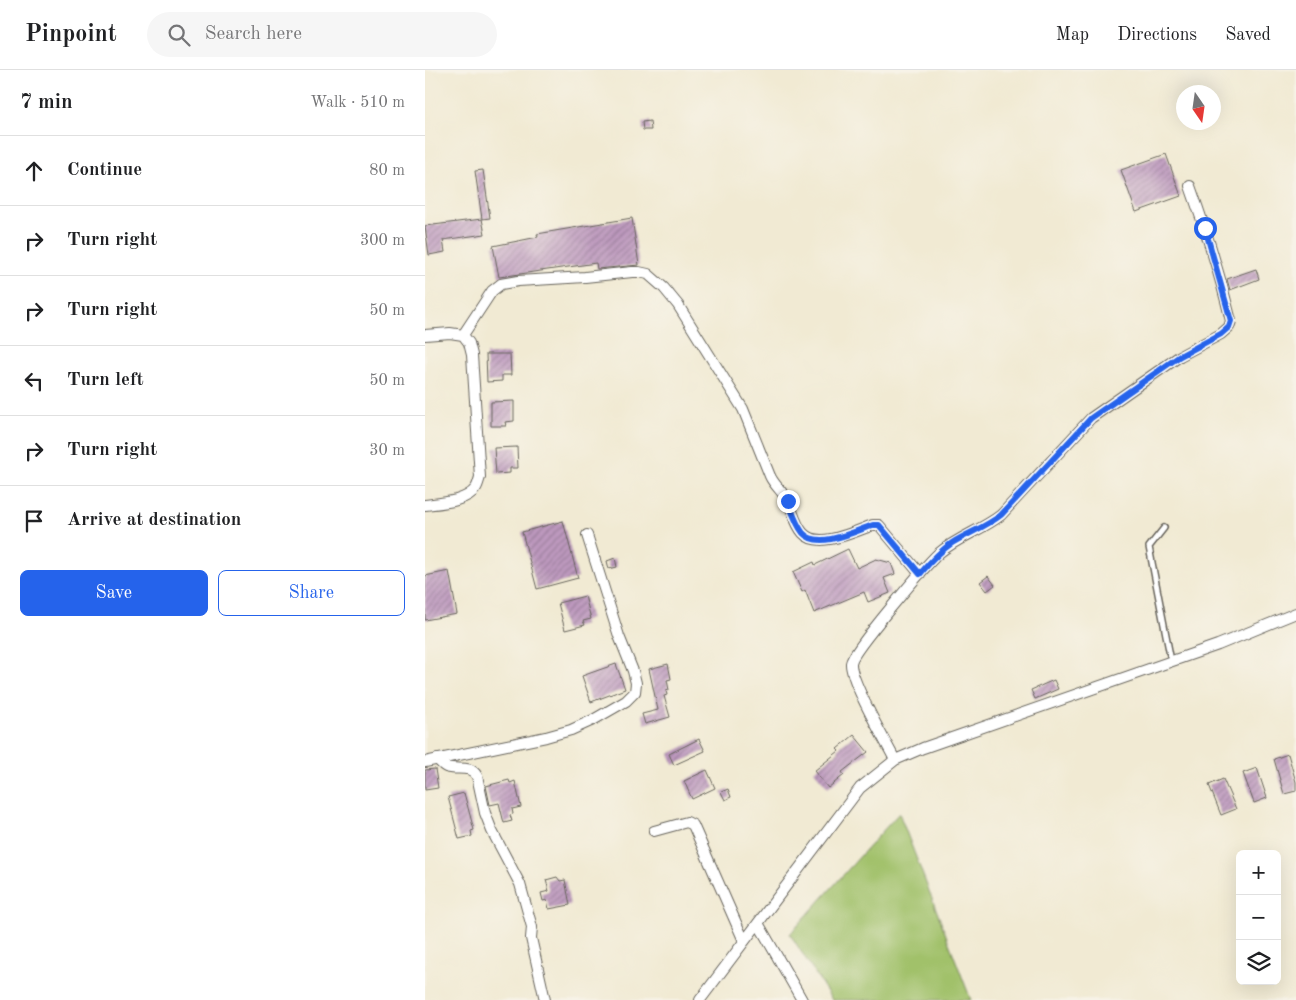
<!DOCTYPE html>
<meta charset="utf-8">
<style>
body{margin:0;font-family:"Old Standard TT",serif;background:#f6f6f6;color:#202124}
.controls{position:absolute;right:15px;bottom:15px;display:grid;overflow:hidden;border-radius:8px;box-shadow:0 5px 20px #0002}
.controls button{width:45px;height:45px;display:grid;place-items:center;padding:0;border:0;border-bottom:1px solid #e0e0e0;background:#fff;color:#202124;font:25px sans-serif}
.compass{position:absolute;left:751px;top:15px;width:45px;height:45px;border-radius:50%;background:#fff;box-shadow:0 5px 20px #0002;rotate:167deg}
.stop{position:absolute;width:15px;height:15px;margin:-11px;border:4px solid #2563eb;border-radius:50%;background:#fff}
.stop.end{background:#2563eb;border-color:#fff;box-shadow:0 1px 5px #0008}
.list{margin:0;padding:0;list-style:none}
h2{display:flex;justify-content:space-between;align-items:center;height:65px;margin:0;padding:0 20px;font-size:21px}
h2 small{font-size:16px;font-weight:400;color:#757577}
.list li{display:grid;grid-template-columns:32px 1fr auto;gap:15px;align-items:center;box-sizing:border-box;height:70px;padding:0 20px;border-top:1px solid #e0e0e0}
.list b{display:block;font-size:19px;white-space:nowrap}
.list em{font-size:16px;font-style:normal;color:#757577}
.actions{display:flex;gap:10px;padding:15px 20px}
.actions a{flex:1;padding:11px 0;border:1px solid #2563eb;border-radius:8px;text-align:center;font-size:18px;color:#2563eb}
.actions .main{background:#2563eb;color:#fff}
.icon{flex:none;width:28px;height:28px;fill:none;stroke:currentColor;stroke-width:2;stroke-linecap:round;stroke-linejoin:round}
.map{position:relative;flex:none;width:871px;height:930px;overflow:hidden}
header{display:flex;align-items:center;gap:30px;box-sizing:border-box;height:70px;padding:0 25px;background:#fff;border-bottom:1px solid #e0e0e0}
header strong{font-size:24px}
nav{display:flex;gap:28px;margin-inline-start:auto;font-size:18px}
.search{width:350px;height:45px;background:#f6f6f6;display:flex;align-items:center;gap:12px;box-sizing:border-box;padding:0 18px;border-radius:28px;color:#757577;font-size:19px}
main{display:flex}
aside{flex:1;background:#fff}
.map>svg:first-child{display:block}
.park{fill:#a1c16a;stroke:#5e6e43}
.building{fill:url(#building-hatch)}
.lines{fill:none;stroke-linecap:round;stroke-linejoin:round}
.lane-casing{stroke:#67645c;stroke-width:8}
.street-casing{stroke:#67645c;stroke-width:12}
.lane{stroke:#fff;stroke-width:5}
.street{stroke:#fff;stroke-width:10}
.route{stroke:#2563eb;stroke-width:6}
</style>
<header>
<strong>Pinpoint</strong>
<div class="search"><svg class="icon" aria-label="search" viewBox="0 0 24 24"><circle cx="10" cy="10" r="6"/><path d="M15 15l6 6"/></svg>Search here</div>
<nav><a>Map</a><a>Directions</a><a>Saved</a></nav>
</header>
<main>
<aside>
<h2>7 min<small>Walk · 510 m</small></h2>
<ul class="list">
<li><svg class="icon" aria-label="ahead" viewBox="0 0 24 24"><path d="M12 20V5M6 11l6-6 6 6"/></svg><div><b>Continue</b></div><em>80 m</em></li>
<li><svg class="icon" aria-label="right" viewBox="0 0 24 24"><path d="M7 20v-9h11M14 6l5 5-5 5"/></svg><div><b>Turn right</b></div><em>300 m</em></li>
<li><svg class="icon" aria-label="right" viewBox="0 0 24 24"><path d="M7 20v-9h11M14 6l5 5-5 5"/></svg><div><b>Turn right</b></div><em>50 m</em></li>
<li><svg class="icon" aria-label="left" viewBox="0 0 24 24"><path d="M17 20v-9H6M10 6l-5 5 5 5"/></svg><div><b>Turn left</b></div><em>50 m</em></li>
<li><svg class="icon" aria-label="right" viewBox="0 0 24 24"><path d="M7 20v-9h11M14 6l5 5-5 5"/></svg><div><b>Turn right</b></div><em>30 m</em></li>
<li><svg class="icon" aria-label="arrive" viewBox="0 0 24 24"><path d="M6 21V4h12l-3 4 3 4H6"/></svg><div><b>Arrive at destination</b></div></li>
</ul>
<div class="actions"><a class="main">Save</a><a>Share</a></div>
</aside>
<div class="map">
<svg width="871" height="930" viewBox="0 0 871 930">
<defs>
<pattern id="building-hatch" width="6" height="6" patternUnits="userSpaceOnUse" patternTransform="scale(1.25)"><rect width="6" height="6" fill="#bd99be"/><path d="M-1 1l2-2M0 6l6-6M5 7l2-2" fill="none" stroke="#997c9a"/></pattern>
</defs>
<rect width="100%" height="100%" fill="#f7f3e8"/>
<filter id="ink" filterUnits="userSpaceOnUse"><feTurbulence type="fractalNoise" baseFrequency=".02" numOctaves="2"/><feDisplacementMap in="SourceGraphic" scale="10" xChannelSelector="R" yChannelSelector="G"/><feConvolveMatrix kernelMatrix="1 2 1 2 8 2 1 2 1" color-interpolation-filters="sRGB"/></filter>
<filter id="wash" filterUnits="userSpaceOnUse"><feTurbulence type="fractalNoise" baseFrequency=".0096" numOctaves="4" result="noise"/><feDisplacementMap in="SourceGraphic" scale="20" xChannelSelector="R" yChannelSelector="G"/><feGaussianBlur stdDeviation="1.12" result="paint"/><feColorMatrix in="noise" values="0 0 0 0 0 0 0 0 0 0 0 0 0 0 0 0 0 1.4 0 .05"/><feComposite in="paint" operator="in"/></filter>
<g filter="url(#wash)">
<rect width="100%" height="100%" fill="#f1ead3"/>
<path class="park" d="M474 743 546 930H407L365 864Z"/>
<g id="blocks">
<path class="building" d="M225 51 226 60H218L217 52Z
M741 84 756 126 711 142 696 100Z
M58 100 65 148 57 149 50 101Z
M207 148 214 195 172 199 171 193 74 207 68 176 113 167 112 164Z
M57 149 60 164 18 170 20 182 4 185 0 156Z
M831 199 834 209 805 220 802 209Z
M61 284H85L86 305H77V311L62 312Z
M89 331V351L80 352 81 356H66V332Z
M92 377 93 398H85V403L71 404 69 378Z
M138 451 153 508 112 519 97 462Z
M423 479 432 498 451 489 466 493 470 504 459 508 465 523 443 532 439 522 389 543 380 520 377 522 368 502 389 492 390 495Z
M190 488 192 497 184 499 182 491Z
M24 501 32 544 0 550V506Z
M563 506 570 515 562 521 555 512Z
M160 526 166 549 158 551 160 555 140 560 133 533Z
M191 594 200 619 166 632 157 606Z
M243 594 246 609 242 610 244 620 241 621 242 625 239 626 245 647 220 654 217 644 233 640 224 599Z
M629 610 633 619 610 629 606 620Z
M429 665 443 682 417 702 419 705 403 718 389 701 414 681 412 679Z
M274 669 280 681 249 695 244 684Z
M863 684 871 712V721L859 724 849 689Z
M832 698 842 728 829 733 818 703Z
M10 699 13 718 0 720V700Z
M282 700 290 718 267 729 259 711Z
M798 709 811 739 796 745 784 715Z
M84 710 85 713 90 711 96 737 87 739 88 744 85 745 87 751 79 753 74 733 65 735 61 716Z
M303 719 306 727 300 730 296 722Z
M39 723 49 760 46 761 47 766 34 769 23 727Z
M132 807 135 811 140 810 145 835 124 839 122 830 118 831 116 823 124 821 121 810Z"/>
</g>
</g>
<g filter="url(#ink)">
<use href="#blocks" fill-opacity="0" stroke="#67645c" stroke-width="1"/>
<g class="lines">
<defs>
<path id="lane" d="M739 458 724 477 746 591"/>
<path id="street" d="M0 265 25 263 38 265 44 273 47 285 55 407C54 410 53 415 51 418 41 432 16 433 0 435
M38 265 67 221 76 214 93 211 160 207 207 202H214L223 204 239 218 253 235 318 339 345 406C349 415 358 422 363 431 368 441 370 454 378 463 393 480 431 461 448 455H454L495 504
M12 689C15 692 18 696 21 697 32 701 45 694 52 706L60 743 67 761 95 814 107 857 106 868 120 930
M470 690C461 672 425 611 426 593 427 581 502 494 514 483 533 467 557 460 576 445L666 348 755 286 796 264 804 257 806 251C795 205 781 160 765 116
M0 692 121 667 146 660 168 650 201 631 210 622 211 613 208 601 194 566 162 465
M229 761 262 752 268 755 319 871
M333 853 377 930
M275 930 435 718 470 690 498 678 793 575 871 543"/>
</defs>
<use href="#lane" class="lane-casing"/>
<use href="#street" class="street-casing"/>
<use href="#lane" class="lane"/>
<use href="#street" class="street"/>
</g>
</g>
<g class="lines" filter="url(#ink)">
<path class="route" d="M363 431C367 441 371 454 378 463 393 480 431 461 448 455H454L495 504C505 492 515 481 527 473 543 463 561 457 576 445L666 348 755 286 796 264 804 257 806 251 780 158"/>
</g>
</svg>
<div class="controls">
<button>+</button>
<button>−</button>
<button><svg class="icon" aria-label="layers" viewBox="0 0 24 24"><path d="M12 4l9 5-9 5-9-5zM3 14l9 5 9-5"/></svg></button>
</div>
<svg class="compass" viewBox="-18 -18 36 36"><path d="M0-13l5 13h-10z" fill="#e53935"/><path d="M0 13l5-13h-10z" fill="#757577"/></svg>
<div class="stop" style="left:780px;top:158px"></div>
<div class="stop end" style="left:363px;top:431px"></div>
</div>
</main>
